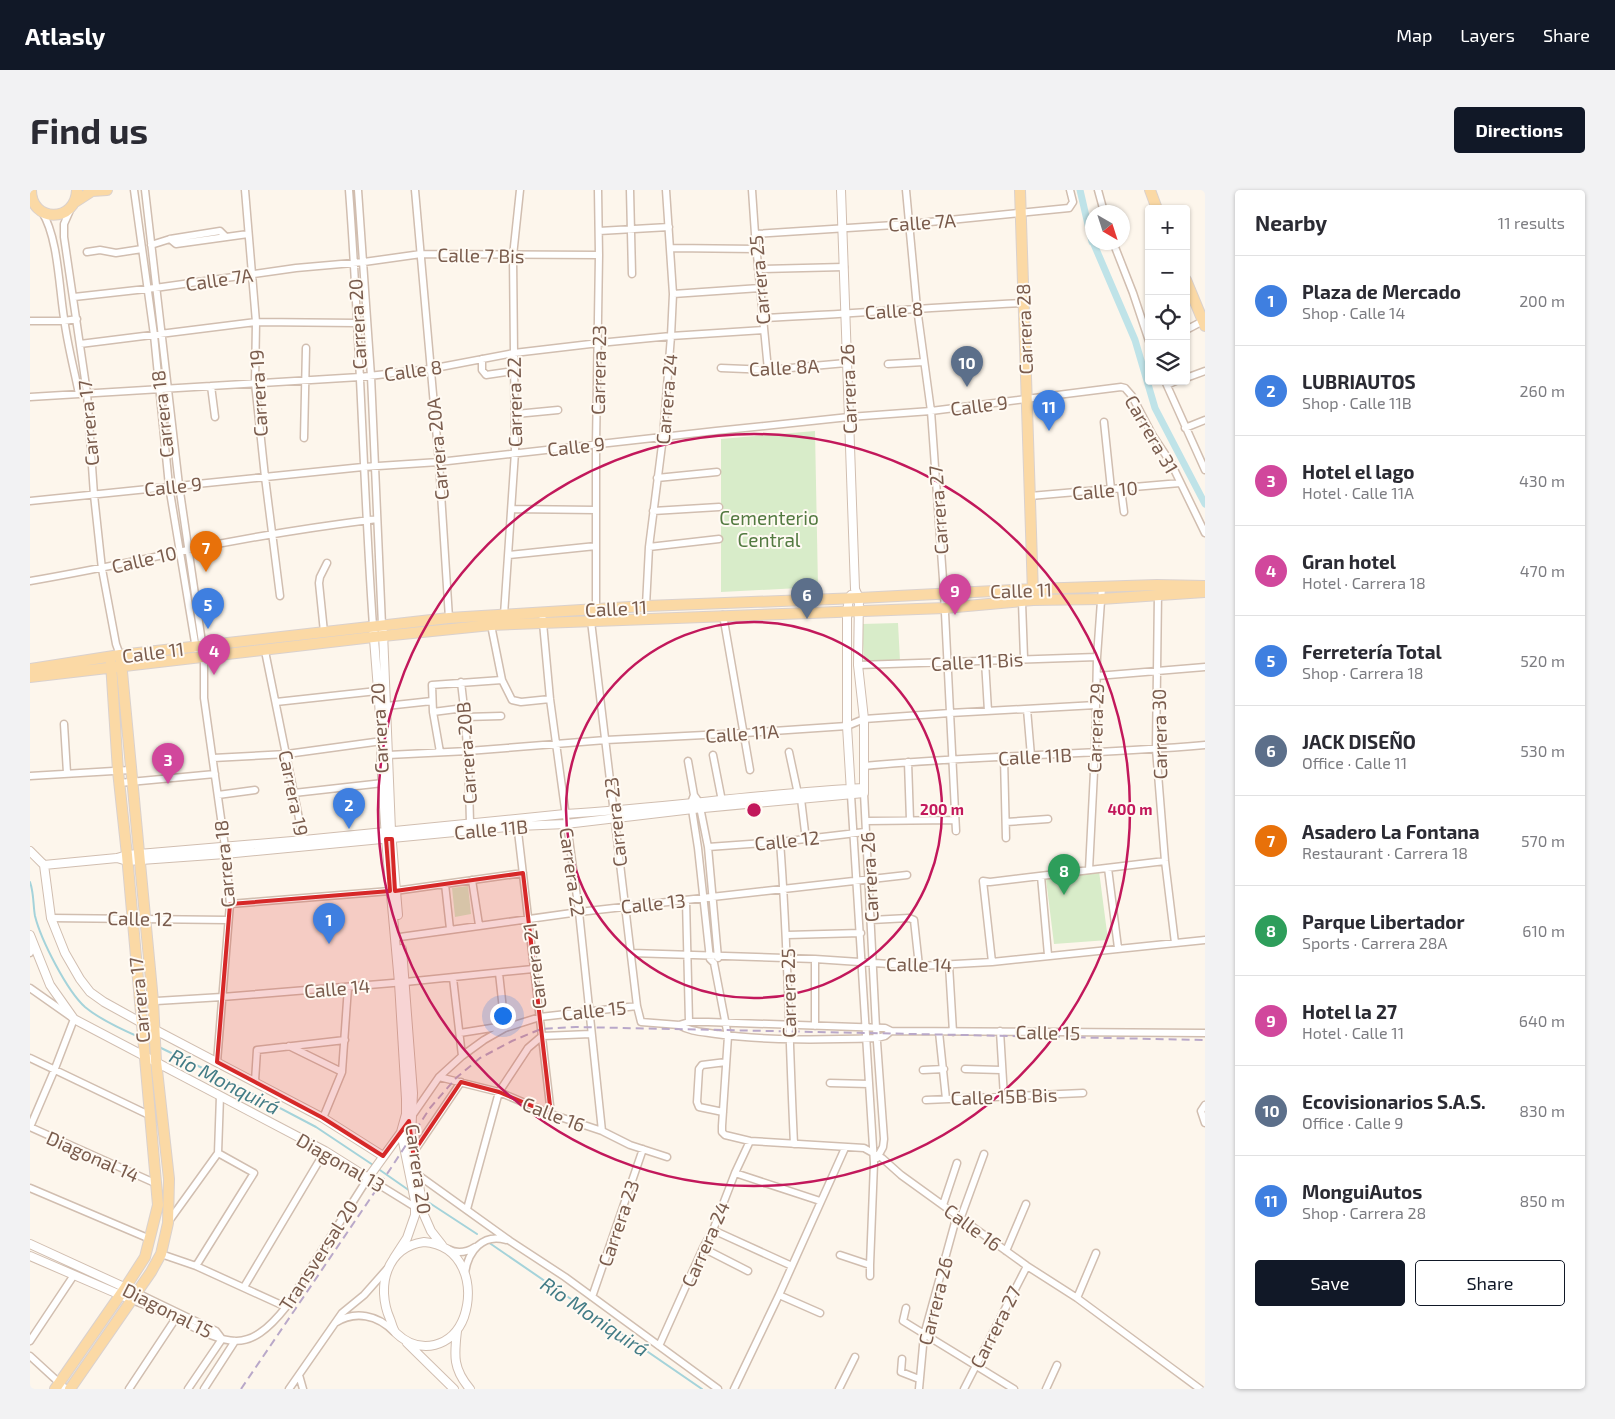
<!DOCTYPE html>
<meta charset="utf-8">
<style>
body{margin:0;font-family:"Exo 2",sans-serif;background:#f2f2f3;color:#2b2b33}
.controls{position:absolute;right:15px;top:15px;display:grid;overflow:hidden;border-radius:5px;box-shadow:0 1px 4px #0004}
.controls button{width:45px;height:45px;display:grid;place-items:center;padding:0;border:0;border-bottom:1px solid #e1e1e2;background:#fff;color:#2b2b33;font:25px sans-serif}
.compass{position:absolute;left:1055px;top:15px;width:45px;height:45px;border-radius:50%;background:#fff;box-shadow:0 1px 4px #0004;rotate:141deg}
.you{position:absolute;left:472px;top:825px;width:18px;height:18px;margin:-12px;border:4px solid #fff;border-radius:50%;background:#1a73e8;box-shadow:0 0 0 8px #1a73e833}
.badge{display:grid;place-items:center;width:32px;height:32px;border-radius:50%;background:#111827;color:#fff;font-size:16px;font-weight:700}
.pin{position:absolute;translate:-50% -41px;filter:drop-shadow(0 1px 2px #0008)}
.pin::after{content:'';position:absolute;top:26px;width:18px;height:15px;background:inherit;clip-path:polygon(0 0,100% 0,50% 100%)}
.list{margin:0;padding:0;list-style:none}
h2{display:flex;justify-content:space-between;align-items:center;height:65px;margin:0;padding:0 20px;font-size:21px}
h2 small{font-size:16px;font-weight:400;color:#7c7c81}
.list li{display:grid;grid-template-columns:32px 1fr auto;gap:15px;align-items:center;box-sizing:border-box;height:90px;padding:0 20px;border-top:1px solid #e1e1e2}
.list b{display:block;font-size:19px;white-space:nowrap}
.list p{margin:0;font-size:16px;white-space:nowrap;color:#7c7c81}
.list em{font-size:16px;font-style:normal;color:#7c7c81}
.actions{display:flex;gap:10px;padding:15px 20px}
.actions a{flex:1;padding:11px 0;border:1px solid #111827;border-radius:5px;text-align:center;font-size:18px;color:#111827}
.actions .main{background:#111827;color:#fff}
.icon{flex:none;width:28px;height:28px;fill:none;stroke:currentColor;stroke-width:2;stroke-linecap:round;stroke-linejoin:round}
.map{position:relative;flex:none;width:1175px;height:1199px;overflow:hidden;border-radius:5px}
header{display:flex;align-items:center;gap:30px;box-sizing:border-box;height:70px;padding:0 25px;background:#111827;color:#fff}
header strong{font-size:24px}
nav{display:flex;gap:28px;margin-inline-start:auto;font-size:18px}
.intro{display:flex;align-items:center;justify-content:space-between;box-sizing:border-box;height:120px;padding:0 30px}
h1{margin:0;font-size:35px}
.button{padding:12px 22px;border-radius:5px;background:#111827;color:#fff;font-size:18px;font-weight:700}
main{display:flex;gap:30px;padding:0 30px}
aside{flex:1;background:#fff;border-radius:5px;box-shadow:0 1px 4px #0004}
.map>svg:first-child{display:block}
.green{fill:#d8ecc9}
.lines{fill:none;stroke-linecap:round;stroke-linejoin:round}
.stream{stroke:#a5d3da;stroke-width:2}
.canal{stroke:#bfe3e8;stroke-width:7}
.minor-casing{stroke:#d1beb0;stroke-width:9}
.tertiary-casing{stroke:#d1beb0;stroke-width:10}
.primary-casing{stroke:#dad1cd;stroke-width:12}
.minor{stroke:#fff;stroke-width:6}
.tertiary{stroke:#fff;stroke-width:8}
.primary{stroke:#fbd9a5;stroke-width:10}
.rail{stroke:#b9a8c9;stroke-width:2;stroke-dasharray:8 5;stroke-linecap:butt}
.marked{fill:#d62828;fill-opacity:0.2;stroke:#d62828;stroke-width:4;stroke-linejoin:round}
.ring{fill:none;stroke:#c2185b;stroke-width:2.5}
.labels{text-anchor:middle;dominant-baseline:central;stroke-width:4;stroke-linejoin:round;paint-order:stroke}
.street-label{font-size:19px;fill:#7a5c4d;stroke:#fffaf3}
.park-label{font-size:19px;fill:#537a41;stroke:#fffaf3}
.water-label{font-size:20px;font-style:italic;fill:#437c86;stroke:#fffaf3}
.centre{fill:#c2185b;stroke:#fffaf3;stroke-width:2.5}
.ring-label{font-size:15px;text-anchor:middle;font-weight:bold;fill:#c2185b;stroke:#fffaf3;stroke-width:4;stroke-linejoin:round;paint-order:stroke}
</style>
<header>
<strong>Atlasly</strong>
<nav><a>Map</a><a>Layers</a><a>Share</a></nav>
</header>
<div class="intro"><h1>Find us</h1><a class="button">Directions</a></div>
<main>
<div class="map">
<svg width="1175" height="1199" viewBox="0 0 1175 1199">
<rect width="100%" height="100%" fill="#fdf6ec"/>
<path class="green" d="M785 241 788 397 691 402V249Z
M868 433 870 471 834 473 832 434Z
M1069 681 1078 750 1024 754 1016 689Z
M438 696 441 724 425 727 422 698Z"/>
<g class="lines">
<path class="stream" d="M0 692C4 703 3 715 5 726 11 750 37 801 55 817 68 828 93 840 109 847
M129 857 193 888 286 937 343 975
M347 978 380 1001
M395 1010 447 1044
M458 1052 672 1199"/>
<path class="canal" d="M1050 0 1062 52
M1063 52 1105 150 1125 218 1175 314"/>
<defs>
<path id="minor" d="M104 0 124 145 139 296 166 459
M115 0 149 295 174 466V508L195 657 200 714 187 872
M215 0 226 132 225 193 235 287 250 406
M319 0C330 145 333 291 343 436
M328 0 341 186 352 435
M385 0 409 272 419 428
M600 0 602 84
M722 0 725 44 738 180
M876 0 887 118 901 221 914 403 926 641
M1068 0 1074 22
M41 18 34 34V47L57 203 64 305 72 379 86 454 90 465
M12 22C28 47 29 97 34 128 37 153 44 179 49 204
M569 41 639 37
M725 44 880 34 1039 18 1043 12 1040 0
M140 49 146 54 218 44
M1083 52 1103 103 1119 151
M121 55 140 49 190 41 196 47
M641 58 727 59
M57 62 70 60 86 63 112 59
M728 79 814 77
M643 104 730 98
M44 107 125 98 266 78 334 72 391 64 569 65
M733 128C820 124 907 117 994 113
M0 131H34L47 129
M1156 140 1173 131
M50 154 226 132 327 133
M452 169V180L456 185 484 181
M858 174 894 172
M691 178 738 180 816 173
M1156 188 1175 181
M1135 191 1175 280
M1137 195 1146 191
M181 196 185 227
M0 207 330 187 400 179 484 163 569 153 641 146 734 140
M486 224 528 220
M1074 232 1081 299
M1155 238 1175 230
M274 248 276 158
M627 288 687 282
M1091 299 1094 322
M1000 306 1150 293
M0 311 333 277 409 272 686 241 819 227 901 221 1091 197 1095 198 1102 206 1123 246 1141 273 1175 343
M482 319 566 320
M623 321 689 317
M619 357 689 349
M479 365 566 356
M0 391C53 382 105 371 158 360 220 347 284 337 347 329
M1128 403 1126 559 1135 671 1145 753
M992 412 994 468
M616 416 619 357 633 247 641 146 643 104 636 0
M566 419V254L569 65 568 0
M512 422 520 509 549 722 572 941
M474 425 485 262 483 66 490 0
M693 425 720 580
M561 431 607 816 611 832 649 835 659 832H678L855 838 861 841 1175 843
M461 435 472 490 482 510 491 512 520 509
M294 442 289 393 290 387 297 373
M235 461 274 653
M955 471 958 521
M828 475 1067 467
M1067 486 1175 477
M431 492C437 539 439 586 440 633
M246 512 347 501
M356 516 402 511
M997 519 1001 566
M403 522 434 518
M435 527 471 526
M34 534 37 583
M410 562 403 522 402 495 472 490
M759 562 768 604
M358 565 438 561 576 550 714 543 817 536 834 529 920 523 1066 515
M683 565 692 611
M183 568 257 564 352 551
M974 568 976 648
M658 571 664 605 669 612 678 657 688 768
M878 572 880 630
M834 576C948 565 1062 565 1175 555
M0 586 100 580
M89 593 185 584
M264 603 353 593
M834 603 846 838 854 949 853 957 847 968
M188 605 225 600
M664 605 661 613 668 658 680 769 684 773 698 846 692 936V942L695 945 720 951 834 958 852 968 871 985 997 1076 1047 1108 1170 1199
M771 609 775 642
M836 631 925 630
M976 632 1018 629
M487 633 521 924
M750 652C758 752 759 853 764 954
M678 657 750 652 835 642
M1078 678 1088 758
M1059 680 1065 562 1067 467 1072 397
M1011 686 1018 765
M442 690 449 735
M415 694 420 739
M365 701 493 683
M656 710 659 832
M200 714 360 701
M21 728 198 730
M841 730 879 728 884 730 889 776
M757 745 831 743
M370 747 549 722 877 685
M0 763 3 755
M601 763 785 769 889 776 962 772 1175 750
M785 769V836
M962 772 953 691 960 692 1135 671
M919 775 923 842
M469 783 475 838
M423 788 432 866
M0 798 44 829 24 881 0 937
M110 812 192 807 375 792 503 779
M649 835C660 842 674 842 686 844 739 851 794 850 847 848L855 846 861 841
M970 841 974 907
M909 842 916 909
M430 843 474 836
M259 856 312 882
M0 868 119 925
M935 879 971 880
M893 880 914 879
M409 887 469 902 521 924 572 941 600 955 637 967
M225 891 227 860 315 850
M800 893 839 894
M896 910 1053 903
M1175 915 1171 921 1175 933
M693 922 669 917 667 912 669 879 672 875 696 872
M382 926 409 887 432 866 454 850 475 838 510 827 607 816
M293 928 312 882 318 797
M0 937 127 994
M383 963 431 892
M705 983 790 1011
M388 985 480 1051 535 1087 688 1199
M0 998 120 1049
M913 1015 927 973
M437 1019 469 902 498 858 512 846 561 844
M931 1027 954 964
M139 1031 188 963 190 906
M683 1040 762 1076
M673 1058 718 1081
M418 1059C427 1064 437 1062 445 1057
M976 1061 996 1014
M131 1064 166 1076 256 1117
M810 1065 840 1075 844 973 821 605
M166 1076 224 983 188 963
M435 1083C438 1061 453 1043 476 1050
M840 1086V1075
M214 1097 295 961
M107 1103 186 1141 192 1149
M749 1105 790 1123
M562 1107 613 959
M1047 1108 1066 1063
M102 1110C118 1116 134 1122 149 1130 198 1155 218 1165 256 1117L338 988 385 1017
M876 1118 873 1131 984 1199
M305 1133C325 1120 348 1125 364 1142
M0 1151 44 1085
M629 1156 673 1058 683 1040 705 983 720 951
M0 1166 36 1199
M872 1169 871 1182 889 1189
M269 1185 273 1199
M99 1199 146 1128
M158 1199 192 1149
M174 1199 205 1151
M259 1199 312 1123 334 1105 357 1079
M704 1199 749 1105 815 958
M809 1199 825 1167
M889 1199 894 1145 927 1025
M934 1199 997 1076
M1016 1199 1027 1175"/>
<path id="tertiary" d="M343 436 352 551 351 569 356 649 369 793 376 909V924L371 942 385 1011V1025L377 1048 364 1068
M353 442 361 641 368 725
M821 602 817 536V422L819 408 821 405
M0 661 14 675 21 728 35 763 50 789 60 802 74 812 112 833 293 928 353 966
M87 668 97 671 195 664 488 636 536 634 663 619 834 603V529L828 475 829 408 825 399 811 0
M14 675 87 668 97 665 274 650 535 624C635 618 735 603 834 598
M0 745 20 795 44 829 295 961 338 988 372 941
M372 759 383 903 381 947 394 1025 401 1041 412 1055
M394 1052C433 1055 445 1094 434 1127 423 1157 390 1166 366 1143 363 1140 362 1134 360 1129 346 1097 356 1057 394 1052Z
M0 1054 107 1103
M0 1066 102 1110
M427 1141C424 1166 423 1179 440 1199
M377 1153 424 1199"/>
<path id="primary" d="M1 0C1 33 46 33 47 0
M990 0 1003 404
M1120 0 1127 19
M45 12 62 1 77 0
M1156 90 1175 136
M0 479 90 465 419 428 616 416 829 408 1003 399 1127 395 1175 396
M0 487 343 447 461 435 915 418 1003 410 1071 409 1175 402
M25 1199 95 1098 115 1067 128 1015 97 665 88 581 81 473
M40 1199 121 1082 131 1064 138 1033 139 989 126 871 123 811 91 471"/>
</defs>
<use href="#minor" class="minor-casing"/>
<use href="#tertiary" class="tertiary-casing"/>
<use href="#primary" class="primary-casing"/>
<use href="#minor" class="minor"/>
<use href="#tertiary" class="tertiary"/>
<use href="#primary" class="primary"/>
<path class="rail" d="M211 1199 361 978 400 918 426 888 450 868 482 851 511 839 546 837 1175 850"/>
</g>
<path class="marked" d="M356 649H362L365 701 493 683 521 924 469 902 431 892 383 963 379 931 353 966 293 928 187 872 200 714 360 701Z"/>
<g class="ring">
<circle cx="724" cy="620" r="188"/>
<circle cx="724" cy="620" r="376"/>
</g>
<g class="labels">
<g class="street-label">
<text transform="translate(892 32) rotate(-4)">Calle 7A</text>
<text transform="translate(451 65) rotate(1)">Calle 7 Bis</text>
<text transform="translate(189 89) rotate(-8)">Calle 7A</text>
<text transform="translate(729 90) rotate(-95)">Carrera 25</text>
<text transform="translate(864 120) rotate(-4)">Calle 8</text>
<text transform="translate(327 134) rotate(-93)">Carrera 20</text>
<text transform="translate(994 139) rotate(-92)">Carrera 28</text>
<text transform="translate(754 177) rotate(-3)">Calle 8A</text>
<text transform="translate(383 180) rotate(-8)">Calle 8</text>
<text transform="translate(568 180) rotate(-89)">Carrera 23</text>
<text transform="translate(818 199) rotate(-92)">Carrera 26</text>
<text transform="translate(228 203) rotate(-93)">Carrera 19</text>
<text transform="translate(636 209) rotate(-85)">Carrera 24</text>
<text transform="translate(484 212) rotate(-91)">Carrera 22</text>
<text transform="translate(949 215) rotate(-7)">Calle 9</text>
<text transform="translate(132 224) rotate(-96)">Carrera 18</text>
<text transform="translate(58 233) rotate(-95)">Carrera 17</text>
<text transform="translate(1122 244) rotate(60)">Carrera 31</text>
<text transform="translate(546 256) rotate(-6)">Calle 9</text>
<text transform="translate(407 259) rotate(-95)">Carrera 20A</text>
<text transform="translate(143 296) rotate(-6)">Calle 9</text>
<text transform="translate(1075 300) rotate(-5)">Calle 10</text>
<text transform="translate(908 320) rotate(-94)">Carrera 27</text>
<text transform="translate(114 369) rotate(-13)">Calle 10</text>
<text transform="translate(991 400) rotate(-2)">Calle 11</text>
<text transform="translate(586 418) rotate(-3)">Calle 11</text>
<text transform="translate(123 462) rotate(-7)">Calle 11</text>
<text transform="translate(947 471) rotate(-3)">Calle 11 Bis</text>
<text transform="translate(349 538) rotate(-93)">Carrera 20</text>
<text transform="translate(1065 538) rotate(-88)">Carrera 29</text>
<text transform="translate(712 543) rotate(-4)">Calle 11A</text>
<text transform="translate(1129 544) rotate(-91)">Carrera 30</text>
<text transform="translate(436 563) rotate(-94)">Carrera 20B</text>
<text transform="translate(1005 566) rotate(-3)">Calle 11B</text>
<text transform="translate(264 603) rotate(79)">Carrera 19</text>
<text transform="translate(585 632) rotate(-96)">Carrera 23</text>
<text transform="translate(461 639) rotate(-5)">Calle 11B</text>
<text transform="translate(757 650) rotate(-6)">Calle 12</text>
<text transform="translate(194 674) rotate(-95)">Carrera 18</text>
<text transform="translate(543 682) rotate(82)">Carrera 22</text>
<text transform="translate(839 687) rotate(-93)">Carrera 26</text>
<text transform="translate(623 713) rotate(-6)">Calle 13</text>
<text transform="translate(110 728) rotate(1)">Calle 12</text>
<text transform="translate(889 774) rotate(1)">Calle 14</text>
<text transform="translate(504 776) rotate(-97)">Carrera 21</text>
<text transform="translate(307 798) rotate(-5)">Calle 14</text>
<text transform="translate(758 803) rotate(-91)">Carrera 25</text>
<text transform="translate(109 810) rotate(-95)">Carrera 17</text>
<text transform="translate(564 820) rotate(-6)">Calle 15</text>
<text transform="translate(1018 842) rotate(1)">Calle 15</text>
<text transform="translate(974 906) rotate(-2)">Calle 15B Bis</text>
<text transform="translate(524 924) rotate(21)">Calle 16</text>
<text transform="translate(63 966) rotate(24)">Diagonal 14</text>
<text transform="translate(311 972) rotate(30)">Diagonal 13</text>
<text transform="translate(389 979) rotate(82)">Carrera 20</text>
<text transform="translate(588 1033) rotate(-71)">Carrera 23</text>
<text transform="translate(943 1037) rotate(36)">Calle 16</text>
<text transform="translate(675 1054) rotate(-66)">Carrera 24</text>
<text transform="translate(288 1065) rotate(-57)">Transversal 20</text>
<text transform="translate(905 1111) rotate(-76)">Carrera 26</text>
<text transform="translate(138 1120) rotate(27)">Diagonal 15</text>
<text transform="translate(965 1137) rotate(-63)">Carrera 27</text>
</g>
<g class="park-label">
<text x="739" y="327">Cementerio<tspan x="739" dy="22">Central</tspan></text>
</g>
<g class="water-label">
<text transform="translate(195 891) rotate(27)">Río Monquirá</text>
<text transform="translate(565 1126) rotate(34)">Río Moniquirá</text>
</g>
</g>
<circle cx="724" cy="620" r="8" class="centre"/>
<g class="ring-label">
<text x="912" y="625">200 m</text>
<text x="1100" y="625">400 m</text>
</g>
</svg>
<div class="controls">
<button>+</button>
<button>−</button>
<button><svg class="icon" aria-label="locate" viewBox="0 0 24 24"><circle cx="12" cy="12" r="6"/><path d="M12 2v4M12 18v4M2 12h4M18 12h4"/></svg></button>
<button><svg class="icon" aria-label="layers" viewBox="0 0 24 24"><path d="M12 4l9 5-9 5-9-5zM3 14l9 5 9-5"/></svg></button>
</div>
<svg class="compass" viewBox="-18 -18 36 36"><path d="M0-13l5 13h-10z" fill="#e53935"/><path d="M0 13l5-13h-10z" fill="#7c7c81"/></svg>
<div class="you"></div>
<div class="pin badge" style="left:299px;top:754px;background:#3f7fe0">1</div>
<div class="pin badge" style="left:319px;top:639px;background:#3f7fe0">2</div>
<div class="pin badge" style="left:138px;top:594px;background:#d1479c">3</div>
<div class="pin badge" style="left:184px;top:485px;background:#d1479c">4</div>
<div class="pin badge" style="left:178px;top:439px;background:#3f7fe0">5</div>
<div class="pin badge" style="left:777px;top:429px;background:#5c6f8a">6</div>
<div class="pin badge" style="left:176px;top:382px;background:#e8710a">7</div>
<div class="pin badge" style="left:1034px;top:705px;background:#2e9e5b">8</div>
<div class="pin badge" style="left:925px;top:425px;background:#d1479c">9</div>
<div class="pin badge" style="left:937px;top:197px;background:#5c6f8a">10</div>
<div class="pin badge" style="left:1019px;top:241px;background:#3f7fe0">11</div>
</div>
<aside>
<h2>Nearby<small>11 results</small></h2>
<ul class="list">
<li><span class="badge" style="background:#3f7fe0">1</span><div><b>Plaza de Mercado</b><p>Shop · Calle 14</p></div><em>200 m</em></li>
<li><span class="badge" style="background:#3f7fe0">2</span><div><b>LUBRIAUTOS</b><p>Shop · Calle 11B</p></div><em>260 m</em></li>
<li><span class="badge" style="background:#d1479c">3</span><div><b>Hotel el lago</b><p>Hotel · Calle 11A</p></div><em>430 m</em></li>
<li><span class="badge" style="background:#d1479c">4</span><div><b>Gran hotel</b><p>Hotel · Carrera 18</p></div><em>470 m</em></li>
<li><span class="badge" style="background:#3f7fe0">5</span><div><b>Ferretería Total</b><p>Shop · Carrera 18</p></div><em>520 m</em></li>
<li><span class="badge" style="background:#5c6f8a">6</span><div><b>JACK DISEÑO</b><p>Office · Calle 11</p></div><em>530 m</em></li>
<li><span class="badge" style="background:#e8710a">7</span><div><b>Asadero La Fontana</b><p>Restaurant · Carrera 18</p></div><em>570 m</em></li>
<li><span class="badge" style="background:#2e9e5b">8</span><div><b>Parque Libertador</b><p>Sports · Carrera 28A</p></div><em>610 m</em></li>
<li><span class="badge" style="background:#d1479c">9</span><div><b>Hotel la 27</b><p>Hotel · Calle 11</p></div><em>640 m</em></li>
<li><span class="badge" style="background:#5c6f8a">10</span><div><b>Ecovisionarios S.A.S.</b><p>Office · Calle 9</p></div><em>830 m</em></li>
<li><span class="badge" style="background:#3f7fe0">11</span><div><b>MonguiAutos</b><p>Shop · Carrera 28</p></div><em>850 m</em></li>
</ul>
<div class="actions"><a class="main">Save</a><a>Share</a></div>
</aside>
</main>
